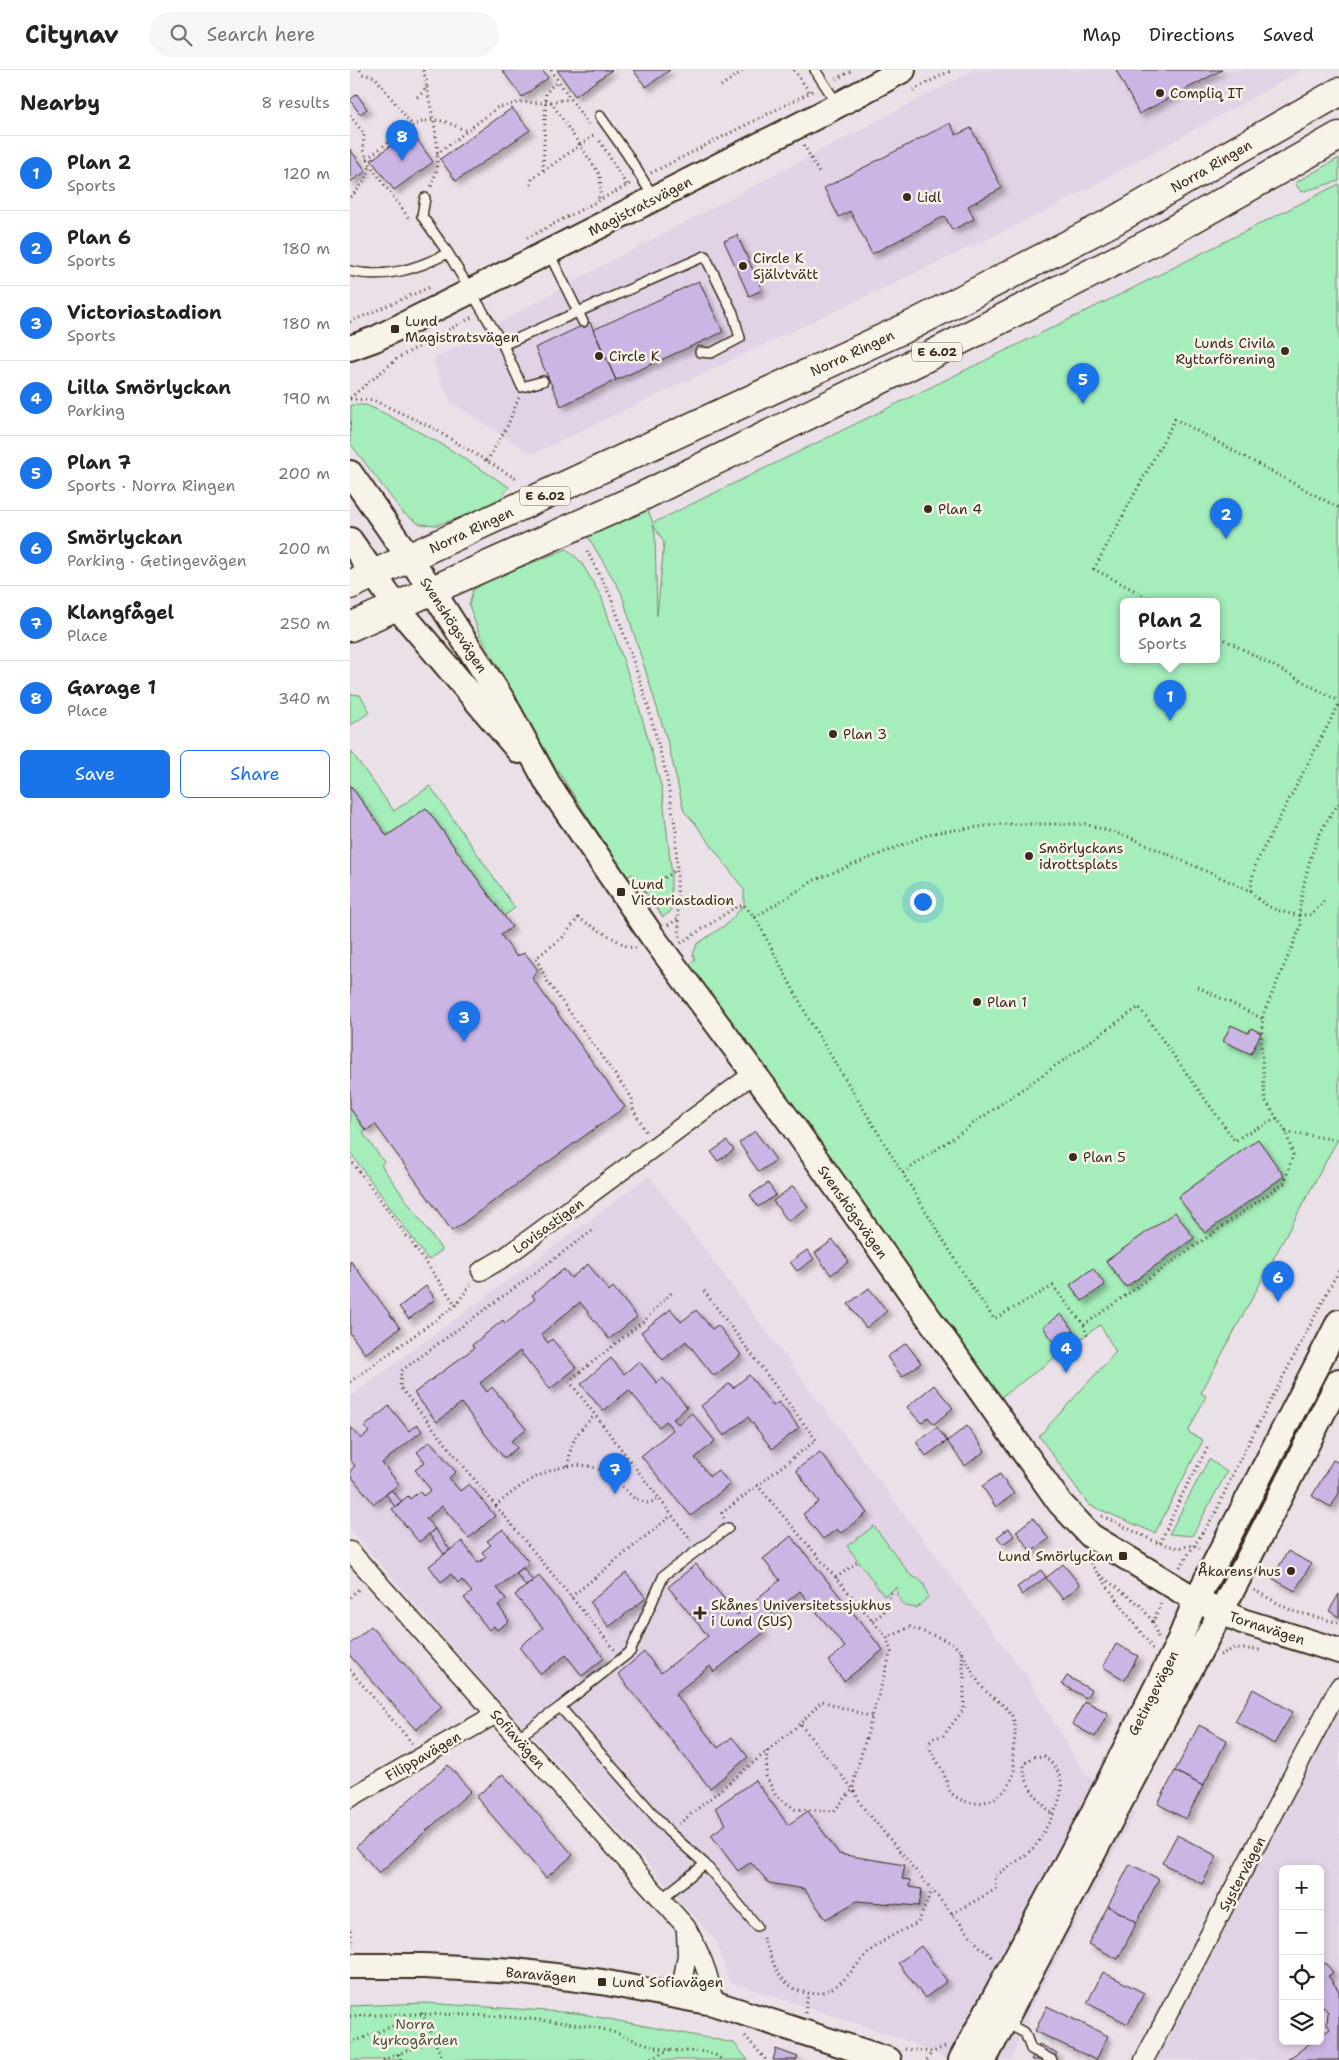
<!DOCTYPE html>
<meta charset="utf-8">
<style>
body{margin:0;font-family:"Shantell Sans",sans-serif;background:#f6f6f6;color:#222}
.controls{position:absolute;right:15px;bottom:15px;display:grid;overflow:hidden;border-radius:8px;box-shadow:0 2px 8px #0003}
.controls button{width:45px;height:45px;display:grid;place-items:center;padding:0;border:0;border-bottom:1px solid #e0e0e0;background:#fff;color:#222;font:25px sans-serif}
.you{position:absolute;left:572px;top:831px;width:18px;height:18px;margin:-12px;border:4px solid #fff;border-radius:50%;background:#1a73e8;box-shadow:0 0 0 8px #1a73e833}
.badge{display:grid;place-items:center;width:32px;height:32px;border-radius:50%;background:#1a73e8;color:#fff;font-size:16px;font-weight:700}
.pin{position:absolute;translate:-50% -41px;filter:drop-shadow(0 1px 2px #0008)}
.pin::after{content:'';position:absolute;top:26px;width:18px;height:15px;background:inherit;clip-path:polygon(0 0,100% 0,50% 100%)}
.popup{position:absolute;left:770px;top:528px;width:100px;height:65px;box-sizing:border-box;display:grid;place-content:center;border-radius:8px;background:#fff;filter:drop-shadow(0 1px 4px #0005);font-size:16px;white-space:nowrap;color:#767676}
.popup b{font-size:19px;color:#222}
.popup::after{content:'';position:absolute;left:50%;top:100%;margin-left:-10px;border:10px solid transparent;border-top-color:#fff}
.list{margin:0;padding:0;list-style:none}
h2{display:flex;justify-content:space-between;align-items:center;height:65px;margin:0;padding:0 20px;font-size:21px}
h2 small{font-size:16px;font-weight:400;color:#767676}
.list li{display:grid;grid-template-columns:32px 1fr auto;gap:15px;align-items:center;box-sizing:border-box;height:75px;padding:0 20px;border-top:1px solid #e0e0e0}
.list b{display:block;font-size:19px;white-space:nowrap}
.list p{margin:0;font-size:16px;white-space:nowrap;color:#767676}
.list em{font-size:16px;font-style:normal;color:#767676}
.actions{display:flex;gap:10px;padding:15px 20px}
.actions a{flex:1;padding:11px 0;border:1px solid #1a73e8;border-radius:8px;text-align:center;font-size:18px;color:#1a73e8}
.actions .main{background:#1a73e8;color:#fff}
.icon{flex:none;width:28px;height:28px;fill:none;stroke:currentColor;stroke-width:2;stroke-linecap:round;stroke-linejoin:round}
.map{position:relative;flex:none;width:989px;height:1990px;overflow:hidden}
header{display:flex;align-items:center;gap:30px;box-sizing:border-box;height:70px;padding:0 25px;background:#fff;border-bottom:1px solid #e0e0e0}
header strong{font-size:24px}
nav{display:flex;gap:28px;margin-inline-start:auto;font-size:18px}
.search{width:350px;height:45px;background:#f6f6f6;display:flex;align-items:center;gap:12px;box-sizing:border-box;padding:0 18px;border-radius:28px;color:#767676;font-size:19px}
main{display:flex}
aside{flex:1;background:#fff}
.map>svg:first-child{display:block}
.built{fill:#e0d3e6;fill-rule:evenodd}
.green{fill:#a5edbb;stroke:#708c6c;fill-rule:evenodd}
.building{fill:#cab5e5;stroke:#3b2a1e;filter:url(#shadow)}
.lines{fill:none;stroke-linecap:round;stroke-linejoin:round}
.lane-casing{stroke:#3b2a1e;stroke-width:12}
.street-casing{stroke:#3b2a1e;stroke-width:21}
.secondary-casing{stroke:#3b2a1e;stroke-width:28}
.primary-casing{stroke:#3b2a1e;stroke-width:31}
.path{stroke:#3b2a1e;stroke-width:3;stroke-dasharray:1 4;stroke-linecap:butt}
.lane{stroke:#f7f3e8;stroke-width:9}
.street{stroke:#f7f3e8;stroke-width:18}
.secondary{stroke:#f7f3e8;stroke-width:24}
.primary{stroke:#f7f3e8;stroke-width:28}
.poi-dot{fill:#3b2a1e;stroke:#f7f3e8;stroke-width:2}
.labels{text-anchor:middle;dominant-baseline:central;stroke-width:5;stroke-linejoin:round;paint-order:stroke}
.shield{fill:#f7f3e8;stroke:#73665b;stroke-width:1}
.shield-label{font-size:12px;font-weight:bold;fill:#3b2a1e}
.poi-label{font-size:14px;fill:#3b2a1e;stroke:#f7f3e8;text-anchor:start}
.street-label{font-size:14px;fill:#3b2a1e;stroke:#f7f3e8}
.park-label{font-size:14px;fill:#50513d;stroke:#f7f3e8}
</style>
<header>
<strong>Citynav</strong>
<div class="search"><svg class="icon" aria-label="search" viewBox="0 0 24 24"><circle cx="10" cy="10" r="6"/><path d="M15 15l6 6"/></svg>Search here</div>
<nav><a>Map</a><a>Directions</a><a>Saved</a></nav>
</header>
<main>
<aside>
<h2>Nearby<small>8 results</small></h2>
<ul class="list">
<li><span class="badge">1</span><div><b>Plan 2</b><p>Sports</p></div><em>120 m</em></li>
<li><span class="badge">2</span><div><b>Plan 6</b><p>Sports</p></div><em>180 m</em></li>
<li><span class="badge">3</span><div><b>Victoriastadion</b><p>Sports</p></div><em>180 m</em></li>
<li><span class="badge">4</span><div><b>Lilla Smörlyckan</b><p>Parking</p></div><em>190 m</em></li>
<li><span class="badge">5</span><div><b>Plan 7</b><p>Sports · Norra Ringen</p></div><em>200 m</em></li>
<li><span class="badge">6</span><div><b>Smörlyckan</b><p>Parking · Getingevägen</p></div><em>200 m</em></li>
<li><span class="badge">7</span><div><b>Klangfågel</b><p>Place</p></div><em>250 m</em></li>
<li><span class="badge">8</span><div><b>Garage 1</b><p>Place</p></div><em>340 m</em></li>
</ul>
<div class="actions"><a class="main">Save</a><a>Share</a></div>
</aside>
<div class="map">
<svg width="989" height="1990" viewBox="0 0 989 1990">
<defs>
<filter id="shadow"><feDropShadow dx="4.5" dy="4.5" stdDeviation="2.5" flood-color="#0004"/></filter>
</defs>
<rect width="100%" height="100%" fill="#eae0e7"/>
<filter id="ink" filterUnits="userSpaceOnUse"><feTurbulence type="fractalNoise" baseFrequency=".02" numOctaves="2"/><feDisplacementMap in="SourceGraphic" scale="10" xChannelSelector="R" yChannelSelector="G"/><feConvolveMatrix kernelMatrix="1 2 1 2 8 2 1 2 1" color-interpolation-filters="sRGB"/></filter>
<g filter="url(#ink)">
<path class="built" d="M624 0H952L698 140 182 384 101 332 83 290 243 201Z
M299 1106 677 1607 734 1702 785 1743 686 1928 661 1990H599L550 1968 380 1912 366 1871 253 1743 135 1615 0 1459V1327Z
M989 1638V1990H803ZM933 1799H970V1971H933Z"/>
<path class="green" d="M989 88V111L951 122 945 113Z
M989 114V1067L851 1323 856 1326 838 1362 853 1370 805 1463 739 1435 689 1366 766 1282 750 1255 640 1335 330 903 345 889 343 885 347 874 377 854 394 835V820L344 752 334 741 318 673 271 522 237 465 295 433 303 453 773 223ZM303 455 314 472 307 546 305 464ZM774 532H866V590H774Z
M1 335H16L36 344 93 375 159 417 151 428 115 446 87 455 70 454 53 443 0 373Z
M217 479 231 492 251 526 287 630 312 719 321 797V841L313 847 282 804 277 807 202 692 129 563 119 535 123 520 141 509Z
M0 624 10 625 20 642 0 656Z
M0 680 44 741 80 716 165 838 154 846 76 738 37 766 0 715Z
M0 1038 16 1061 13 1063 34 1092 31 1095 92 1180 78 1190 0 1082Z
M859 1389 877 1402 842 1466 819 1464Z
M524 1456 561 1506C574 1510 575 1515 578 1527L567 1538 555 1536 547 1525V1517L534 1526 497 1476Z
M76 1933 227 1943 384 1973 398 1990H0V1936Z"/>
<path class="building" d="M152 0H192L198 8 172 27Z
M207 0H262L225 26Z
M283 0H320L296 17Z
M766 0H872L789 44Z
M7 24 17 39 10 44 0 30Z
M162 38 180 60 106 111 90 89Z
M600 53 606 65 621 58 652 118 618 136 624 149 602 160 595 146 522 184 500 141 489 147 474 118Z
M61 61 83 92 44 120 21 90Z
M0 79 16 101 0 112Z
M387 165 412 220 399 226 374 171Z
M349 211 373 262 266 310 243 260Z
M240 252 266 310 211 336 185 278Z
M0 715 37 766 76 738 162 857 151 865 166 886 175 883 188 900 182 908 275 1037 102 1161 25 1054 16 1061 0 1038Z
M881 955 898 963 901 958 911 963 901 984 873 971Z
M405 1061 426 1090 409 1102 389 1073Z
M908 1069 934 1106 855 1163 828 1127Z
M377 1071 384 1080 368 1091 361 1082Z
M418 1113 426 1125 408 1137 400 1125Z
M443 1116 458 1137 438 1151 423 1131Z
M825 1142 844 1168 776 1217 756 1191Z
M483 1170 499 1191 481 1205 465 1183Z
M457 1180 464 1189 447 1201 440 1192Z
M0 1190 50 1258 15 1284 0 1263Z
M238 1194 259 1221 263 1217 287 1247 259 1269 230 1232 191 1264 198 1273 202 1269 226 1298 200 1319 170 1281 130 1313 137 1322 142 1317 176 1359 161 1371 167 1378 154 1388 111 1333 87 1352 64 1323 124 1278 122 1275 153 1250 155 1253 185 1229 182 1225 214 1199 221 1208Z
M743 1198 755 1215 732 1231 720 1215Z
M76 1216 85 1229 59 1249 49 1237Z
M519 1218 537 1241 516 1258 498 1234Z
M321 1239 331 1252 346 1240 362 1259 368 1255 391 1285 364 1306 336 1271 313 1290 291 1262Z
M711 1244 729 1268 711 1282 693 1257Z
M556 1273 571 1293 552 1307 537 1287Z
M261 1288 274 1304 289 1291 307 1313 313 1308 337 1337 323 1349 328 1354 342 1343 365 1371 345 1388 360 1406 368 1400 380 1414 341 1446 291 1386 323 1360 316 1351 309 1357 279 1320 253 1341 231 1314Z
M399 1305 423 1336 429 1332 449 1358 422 1379 398 1347 374 1366 351 1336 380 1313 383 1318Z
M584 1315 603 1338 584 1354 578 1347 571 1353 557 1337Z
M39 1336 59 1361 67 1354 72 1361 32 1393 49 1414 24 1434 0 1405V1401L5 1396 0 1390V1356L11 1369 19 1362 14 1357Z
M617 1356 635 1381 615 1396 597 1371Z
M587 1357 597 1371 576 1386 566 1372Z
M80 1371 106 1402 99 1408 110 1421 119 1414 145 1446 119 1468 92 1436 76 1449 85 1459 69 1472 42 1439 58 1426 60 1429 70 1421 73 1426 81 1420 65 1400 75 1392 67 1382Z
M470 1382 517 1443 491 1463 487 1459 473 1469 453 1444 469 1432 446 1400Z
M983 1390 989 1393V1423L981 1437 962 1426Z
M650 1404 664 1424 646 1437 632 1416Z
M41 1420 52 1432 45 1437 36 1424Z
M683 1448 699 1469 681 1482 666 1461Z
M659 1458 664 1466 653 1474 647 1467Z
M85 1459 100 1480 94 1484 79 1464Z
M153 1459 179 1493 147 1518 156 1529 148 1535 159 1551 147 1560 144 1556 139 1560 114 1528 122 1522 112 1510 108 1513 101 1504 91 1512 79 1496 112 1471 128 1493 136 1487 132 1482 141 1475 137 1471Z
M441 1466 533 1580 494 1611 478 1591 495 1577 450 1521 408 1555 414 1562 364 1602 360 1596 325 1624 368 1678 382 1667 398 1687 360 1718 268 1604 294 1582 311 1603 358 1566 318 1517 346 1494 387 1545 430 1510 413 1489Z
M938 1481 961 1494 945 1521 922 1508Z
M713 1494 730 1515 713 1529 696 1508Z
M173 1498 183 1511 176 1516 166 1503Z
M691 1500 696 1507 672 1525 667 1517Z
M276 1503 296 1528 259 1557 240 1532Z
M189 1506 254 1588 232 1606 216 1585 191 1604 169 1577 193 1558 165 1525Z
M989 1524V1547L979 1541Z
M21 1556 92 1637 66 1660 0 1586V1574Z
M766 1574 788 1586 775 1610 753 1597Z
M717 1606 741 1620 736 1628 712 1614Z
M903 1619 943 1642 924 1674 885 1651Z
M735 1631 758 1643 745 1667 722 1654Z
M849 1655 877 1670 853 1716 825 1701Z
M98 1695 121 1721 29 1803 6 1777Z
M825 1701 853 1716 836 1749 808 1734Z
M153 1704 223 1785 196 1808 126 1727Z
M405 1710 438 1755 458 1741 489 1784 555 1795 552 1809 560 1810 559 1817 572 1819 569 1836 507 1831 476 1849 454 1819 419 1813 401 1792 388 1801 361 1765 376 1754 365 1738Z
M827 1765 867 1786 852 1814 812 1793Z
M780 1794 809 1809 787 1852 758 1836Z
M758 1836 787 1852 768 1889 738 1874Z
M571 1876 597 1911 575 1928 548 1893Z
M976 1893 983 1903 978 1906 989 1921V1990H937L963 1971H970V1966L980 1959 977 1954 978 1942 970 1933V1896Z
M753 1902 794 1923 778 1954 737 1933Z
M697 1936 758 1966 746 1990 685 1961Z
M689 1974 707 1983 703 1990H681Z
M426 1979 448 1987 446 1990H423Z"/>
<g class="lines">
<defs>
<path id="lane" d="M465 0 488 35
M250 46 277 84 304 128
M75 128 72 146 98 183
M199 183 233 252
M0 201C35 209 67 199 98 183L153 275 355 186 383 243 390 268 361 283 350 282
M153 275 172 317 193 311
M210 1637 319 1762 355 1794 407 1856
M167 1668 210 1637 280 1582 314 1505 378 1458
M311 1829 355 1794
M654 1952 675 1963 681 1979 702 1990"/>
<path id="street" d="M131 1201 155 1187 403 1004
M0 1481 336 1857C349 1881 361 1905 363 1933
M0 1728 146 1644
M330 1926 337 1885 336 1862
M794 1990 989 1617"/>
<path id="secondary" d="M0 278 25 269 121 221 475 42 553 0
M0 403 82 520 153 631 198 714 302 866 440 1052 710 1433 741 1466 846 1530 892 1551 989 1581
M0 470 46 536 169 681
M0 1896H74L165 1901 252 1912 363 1933 539 1990
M611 1990 740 1749 827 1576 846 1530 989 1252
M634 1990 888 1509 989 1311"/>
<path id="primary" d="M0 515 564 254 762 152 989 22
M0 557 295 425 585 283 802 172 989 66"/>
</defs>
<use href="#lane" class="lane-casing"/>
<use href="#street" class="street-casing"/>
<use href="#secondary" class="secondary-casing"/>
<use href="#primary" class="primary-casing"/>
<path class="path" d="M10 0 12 4 25 7 63 56
M201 0 238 54
M444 0 461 24
M486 9 503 0
M371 16 394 0
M77 17C82 49 96 88 80 119
M563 20 602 0
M67 27C80 18 77 14 73 0
M201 32 250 105 251 120 248 130
M0 45 14 64 13 80 21 96 60 150
M250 71 277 116
M454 75 470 105
M87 84 147 38 170 32 194 33 220 29
M17 88C34 77 63 49 84 50 95 50 107 57 117 61
M193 100 196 23 202 16 209 12
M301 103 465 20
M181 115 182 109 246 64
M0 127C11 118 16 109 20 96
M177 168 280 114
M0 252 80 217
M0 328 48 288 122 247
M0 329 23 330 79 356 168 410
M137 391 157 357 169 327
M237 481 261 527 277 573 296 629 316 703 326 761 328 849 330 868
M806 532 744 499 825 349 989 438
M866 565 989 631
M294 822 326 800
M974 831 961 845H949C954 807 963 764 989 734
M405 847 461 953 622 1217 644 1249 703 1216 734 1255 934 1113 943 1085 936 1062 915 1030 911 973 913 945 951 856 949 845C930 843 913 837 901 821
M318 855 328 849
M331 873 384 838 394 835 405 847 465 810 582 763 651 754H735L779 767 901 821 902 809 906 793 989 634
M286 878 278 877 228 848 213 867 186 888 197 911 282 1028 283 1039 296 1062
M848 917 913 949
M936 1062 989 1070
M0 1089 46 1151 106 1235
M553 1103 789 937 885 1071 893 1065 927 1048
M242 1161 51 1301 50 1317 146 1436C173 1411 218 1382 255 1402 266 1408 274 1420 284 1428 288 1430 294 1432 298 1433L310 1429
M354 1221 466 1370 372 1443 374 1448
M321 1223 295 1250 219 1311 341 1470
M734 1255 738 1269
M0 1312 106 1235 122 1213
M218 1396C221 1370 226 1363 245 1345
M407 1415 537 1568 541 1582 505 1706 503 1719 512 1736 628 1875 643 1888
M146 1436 265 1580
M752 1446 806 1472 828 1478 844 1475 849 1479
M810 1473 831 1427 858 1377
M738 1489 747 1503 790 1535 803 1552
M830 1497 866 1442 884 1401 989 1200
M749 1505 803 1579
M486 1508 508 1491
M904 1520 942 1541 989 1553
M0 1527 11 1517
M221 1527 322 1445
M522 1551 534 1542 542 1520
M808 1567 803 1552 812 1531
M537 1568 560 1557C576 1564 601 1568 611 1582 619 1594 624 1607 633 1618 641 1628 655 1634 661 1644 669 1658 663 1672 663 1686 663 1691 665 1696 664 1701 659 1730 625 1743 602 1724 598 1721 598 1713 595 1707 591 1695 582 1685 578 1674L584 1668 593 1666 614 1639V1607L611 1581
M870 1585 885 1578 910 1580
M0 1600 62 1673
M417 1681 416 1706 426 1726 445 1739 484 1741 503 1719 450 1654 472 1631 522 1647
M329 1754 450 1654
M602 1844 646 1819 645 1806C658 1797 674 1788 685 1776 690 1771 693 1763 697 1756 711 1730 722 1708 694 1686L683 1687 674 1694C673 1716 689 1730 703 1745
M0 1860 3 1875
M413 1868C418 1879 422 1892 428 1902 442 1926 470 1930 490 1913 501 1904 509 1891 519 1882 534 1869 550 1861 568 1853L582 1820
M72 1943 93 1990
M455 1943 458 1924
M0 1946C81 1942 167 1944 248 1958 272 1963 296 1977 321 1980 337 1983 359 1977 372 1990
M395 1966 416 1990
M0 1973 43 1956 57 1944
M555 1979 582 1982 595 1977
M49 1984 51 1990
M33 1990 84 1970
M296 1990 320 1980
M577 1990 582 1982"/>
<use href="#lane" class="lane"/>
<use href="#street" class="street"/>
<use href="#secondary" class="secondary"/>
<use href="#primary" class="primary"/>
</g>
</g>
<g class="poi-dot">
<circle cx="810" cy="23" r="5"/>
<circle cx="557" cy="127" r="5"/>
<circle cx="393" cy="196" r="5"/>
<rect x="40" y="254" width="10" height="10" rx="2.5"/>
<circle cx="935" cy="281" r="5"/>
<circle cx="249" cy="286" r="5"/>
<circle cx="578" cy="439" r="5"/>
<circle cx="483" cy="664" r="5"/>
<circle cx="679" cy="786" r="5"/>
<rect x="266" y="817" width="10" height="10" rx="2.5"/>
<circle cx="627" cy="932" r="5"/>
<circle cx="723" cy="1087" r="5"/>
<rect x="768" y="1481" width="10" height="10" rx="2.5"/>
<circle cx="941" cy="1501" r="5"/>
<path d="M347.5 1535.5h5v5h5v5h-5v5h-5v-5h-5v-5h5z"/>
<rect x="247" y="1907" width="10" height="10" rx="2.5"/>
</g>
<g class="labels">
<g class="shield">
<rect x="562" y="272.5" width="50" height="19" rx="4"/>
<rect x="170" y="416.5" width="50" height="19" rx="4"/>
</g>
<g class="shield-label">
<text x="587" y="282">E 6.02</text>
<text x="195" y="426">E 6.02</text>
</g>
<g class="poi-label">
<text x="820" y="23">Compliq IT</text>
<text x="567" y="127">Lidl</text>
<text x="403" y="188">Circle K<tspan x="403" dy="16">Självtvätt</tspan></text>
<text x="55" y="251">Lund<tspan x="55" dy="16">Magistratsvägen</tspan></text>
<text x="925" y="273" text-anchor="end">Lunds Civila<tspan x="925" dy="16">Ryttarförening</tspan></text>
<text x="259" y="286">Circle K</text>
<text x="588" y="439">Plan 4</text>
<text x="493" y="664">Plan 3</text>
<text x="689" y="778">Smörlyckans<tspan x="689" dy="16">idrottsplats</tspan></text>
<text x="281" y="814">Lund<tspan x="281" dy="16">Victoriastadion</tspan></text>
<text x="637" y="932">Plan 1</text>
<text x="733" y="1087">Plan 5</text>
<text x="763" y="1486" text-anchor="end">Lund Smörlyckan</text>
<text x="931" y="1501" text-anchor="end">Åkarens hus</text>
<text x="361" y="1535">Skånes Universitetssjukhus<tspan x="361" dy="16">i Lund (SUS)</tspan></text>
<text x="262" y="1912">Lund Sofiavägen</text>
</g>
<g class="street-label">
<text transform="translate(861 96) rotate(-30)">Norra Ringen</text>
<text transform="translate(290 136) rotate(-27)">Magistratsvägen</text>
<text transform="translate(502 283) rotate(-25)">Norra Ringen</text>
<text transform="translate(121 460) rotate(-25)">Norra Ringen</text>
<text transform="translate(104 555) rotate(57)">Svenshögsvägen</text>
<text transform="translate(503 1142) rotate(55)">Svenshögsvägen</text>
<text transform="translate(198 1156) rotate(-36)">Lovisastigen</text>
<text transform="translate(917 1558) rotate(18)">Tornavägen</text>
<text transform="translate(803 1623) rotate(-63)">Getingevägen</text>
<text transform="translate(168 1669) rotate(48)">Sofiavägen</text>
<text transform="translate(73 1686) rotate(-30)">Filippavägen</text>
<text transform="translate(892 1804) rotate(-62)">Systervägen</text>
<text transform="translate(191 1905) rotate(5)">Baravägen</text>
</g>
<g class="park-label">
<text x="65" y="1954">Norra<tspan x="65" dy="16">kyrkogården</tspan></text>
</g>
</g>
</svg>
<div class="controls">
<button>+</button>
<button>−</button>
<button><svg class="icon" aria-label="locate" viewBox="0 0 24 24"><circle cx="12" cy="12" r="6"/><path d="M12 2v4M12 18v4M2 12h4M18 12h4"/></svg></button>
<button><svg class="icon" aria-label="layers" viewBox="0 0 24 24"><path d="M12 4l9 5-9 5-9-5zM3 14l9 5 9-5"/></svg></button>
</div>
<div class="you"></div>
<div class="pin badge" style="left:820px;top:651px">1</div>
<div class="popup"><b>Plan 2</b>Sports</div>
<div class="pin badge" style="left:876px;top:469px">2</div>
<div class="pin badge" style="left:114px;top:972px">3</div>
<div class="pin badge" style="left:716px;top:1303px">4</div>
<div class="pin badge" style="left:733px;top:334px">5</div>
<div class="pin badge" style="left:928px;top:1232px">6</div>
<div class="pin badge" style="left:265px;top:1424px">7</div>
<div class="pin badge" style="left:52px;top:91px">8</div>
</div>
</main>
